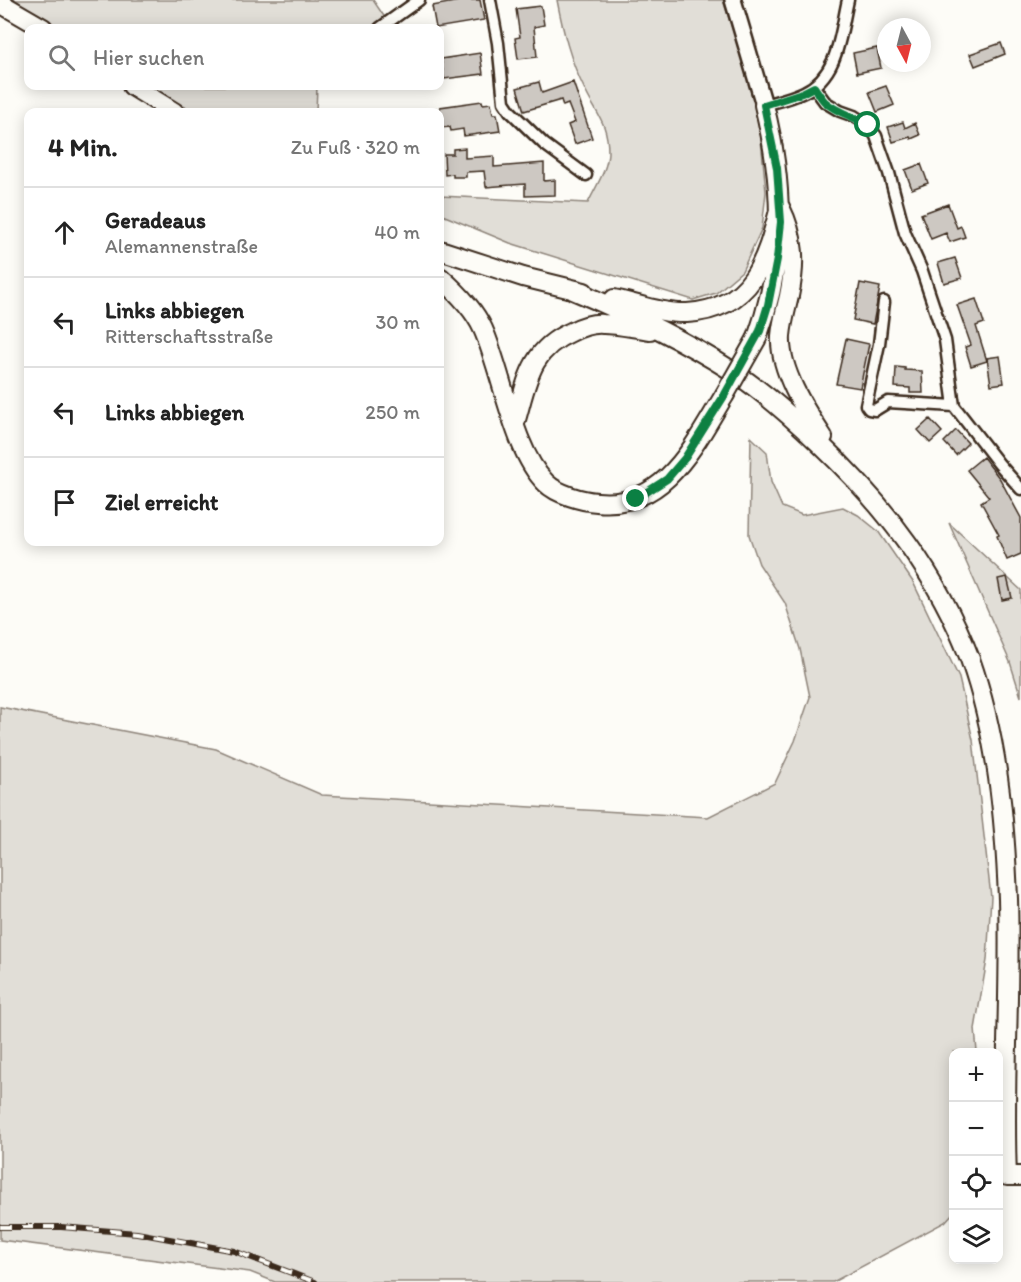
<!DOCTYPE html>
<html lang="de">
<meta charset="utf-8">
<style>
body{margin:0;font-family:Itim,sans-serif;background:#f2f2f2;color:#222}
.controls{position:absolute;right:18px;bottom:18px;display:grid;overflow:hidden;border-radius:12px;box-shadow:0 3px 15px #0003}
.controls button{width:54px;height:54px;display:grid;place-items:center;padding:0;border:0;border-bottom:2px solid #e0e0e0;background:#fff;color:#222;font:30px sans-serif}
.compass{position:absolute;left:877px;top:18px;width:54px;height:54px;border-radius:50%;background:#fff;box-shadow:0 3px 15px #0003;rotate:173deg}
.stop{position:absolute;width:18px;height:18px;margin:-14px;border:4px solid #0b8043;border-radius:50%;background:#fff}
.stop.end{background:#0b8043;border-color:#fff;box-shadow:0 2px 6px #0008}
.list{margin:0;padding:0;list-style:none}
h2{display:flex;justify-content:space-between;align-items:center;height:78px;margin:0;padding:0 24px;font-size:26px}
h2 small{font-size:20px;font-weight:400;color:#767676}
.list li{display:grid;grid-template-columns:39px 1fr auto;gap:18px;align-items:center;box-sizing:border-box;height:90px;padding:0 24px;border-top:2px solid #e0e0e0}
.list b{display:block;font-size:22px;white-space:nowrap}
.list p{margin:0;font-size:20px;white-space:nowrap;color:#767676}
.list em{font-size:20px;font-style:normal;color:#767676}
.icon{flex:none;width:33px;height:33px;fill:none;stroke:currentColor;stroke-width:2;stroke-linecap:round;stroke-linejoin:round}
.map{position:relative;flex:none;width:1021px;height:1282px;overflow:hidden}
.search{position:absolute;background:#fff;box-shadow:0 3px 15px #0003;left:24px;top:24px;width:420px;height:66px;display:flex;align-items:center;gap:15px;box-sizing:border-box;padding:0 21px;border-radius:12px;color:#767676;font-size:22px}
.panel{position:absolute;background:#fff;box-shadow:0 3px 15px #0003;left:24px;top:108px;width:420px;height:438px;border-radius:12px}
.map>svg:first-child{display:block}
.green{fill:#e1ded7;stroke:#8e847a;stroke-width:1.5}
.building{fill:#cdc8c2;stroke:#3b2a1e;stroke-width:1.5}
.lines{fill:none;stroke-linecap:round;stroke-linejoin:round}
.minor-casing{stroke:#3b2a1e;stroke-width:15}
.secondary-casing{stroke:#3b2a1e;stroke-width:20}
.primary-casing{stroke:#3b2a1e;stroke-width:22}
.minor{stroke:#fdfcf7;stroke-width:10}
.secondary{stroke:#fdfcf7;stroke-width:15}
.primary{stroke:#fdfcf7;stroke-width:18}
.rail-casing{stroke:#3b2a1e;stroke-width:6}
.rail{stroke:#fdfcf7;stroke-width:4;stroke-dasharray:11;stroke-linecap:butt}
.primary-bridge-casing{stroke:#3b2a1e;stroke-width:22;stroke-linecap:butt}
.primary-bridge{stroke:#fdfcf7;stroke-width:18}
.route{stroke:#0b8043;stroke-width:8}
</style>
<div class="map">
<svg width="1021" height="1282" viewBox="0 0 1021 1282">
<rect width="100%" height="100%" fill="#fdfcf7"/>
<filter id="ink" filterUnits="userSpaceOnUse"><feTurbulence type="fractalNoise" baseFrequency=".0167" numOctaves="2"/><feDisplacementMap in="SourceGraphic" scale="12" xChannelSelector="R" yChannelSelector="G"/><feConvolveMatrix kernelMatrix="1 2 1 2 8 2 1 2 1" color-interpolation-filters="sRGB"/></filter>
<g filter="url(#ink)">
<path class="green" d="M0 0H373L392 28H43Z
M557 0H723L758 108 766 192 762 228 742 271 716 293 693 300 510 243 440 214V196L588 203C595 188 608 169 608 152 608 121 595 113 584 88 570 60 563 31 557 0Z
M143 86H317L316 112H197L169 100Z
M751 437 767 452 771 482 782 507 802 515 843 507 858 515 878 531 913 582 959 678 973 740 991 897 987 960 975 1029 977 1052H954V1212L945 1222 833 1282H275L250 1272 0 1240V707L216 749 322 795 708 817 775 783 795 741 810 697 800 649 785 603 759 564 749 535Z
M949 523 1021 590V697L1010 662Z"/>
<path class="building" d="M465 0H480L484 20 436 28 432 6Z
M541 6 544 25 534 27 537 57 518 59 515 38 520 37 516 9Z
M1001 43 1005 54 975 66 970 54Z
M877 48 881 68 857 73 853 53Z
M480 53 483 74 444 79 441 59Z
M539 82 542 93 573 82 592 138 575 144 568 125 575 122 568 104 563 106 561 100 524 111 517 88Z
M886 86 894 105 877 112 869 92Z
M482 101 483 104 491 103 493 114H497L500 131 464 136 463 129 451 131 450 127 440 128V107Z
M903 122 905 128 915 123 920 135 911 139 910 137 893 142 888 127Z
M465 148V158L494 156V167L544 163V181L555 180V195L525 196V184L486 187 484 171 466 172V177H453V174L445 175 444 154H453V149Z
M921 164 928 183 912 189 905 170Z
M948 204 957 228 961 226 965 237 950 242 946 233 931 239 921 214Z
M955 258 962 278 944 283 938 263Z
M860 283 880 287 873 324 853 320Z
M976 299 984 323 976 326 987 361 971 366 965 347 971 345 957 305Z
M846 339 869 344 860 388 836 384Z
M1000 356 1004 383 991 385 987 358Z
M896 367 905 368V370L922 371 923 393H910V388L895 387Z
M930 419 942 432 930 443 918 430Z
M956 430 968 443 956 455 944 442Z
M983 457 1000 479 1021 518V554L1007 560 997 536 999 535 981 502 989 497 967 470Z
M1007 577 1012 598 1002 600 998 579Z"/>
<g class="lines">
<defs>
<path id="minor" d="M490 0 498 43 504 102 510 111 544 144 586 175
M380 28 419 0
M814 87 825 102 840 111 854 116 868 125 876 136 889 173 905 233 922 271 945 340 954 406 999 464 1021 489
M764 105C778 101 792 98 804 92 839 75 840 34 848 0
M884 302 879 344 866 405 869 409 875 410 888 402 954 406"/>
<path id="secondary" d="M733 0 764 105"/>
<path id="primary" d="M0 3 43 28
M132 86 174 112
M780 207C795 237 796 263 789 296 786 309 782 323 781 336 779 370 805 410 823 437
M440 250 523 277 584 292
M440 277C456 291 474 309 483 329 503 374 513 451 546 483 557 494 582 501 597 502 665 509 694 445 724 396
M573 290C628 313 682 339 732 371 764 392 792 417 820 444 885 506 938 574 970 659 997 735 1005 819 1008 899 1011 991 1003 1084 1007 1176H1021
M614 299C637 304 664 314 687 313 753 309 766 260 780 207
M757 338C786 258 784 186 764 105
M515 423C527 383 529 350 571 332 581 327 592 323 603 324 618 324 634 328 650 330"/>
</defs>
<use href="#minor" class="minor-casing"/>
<use href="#secondary" class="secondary-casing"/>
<use href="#primary" class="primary-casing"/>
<use href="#minor" class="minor"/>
<use href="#secondary" class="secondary"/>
<use href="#primary" class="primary"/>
<defs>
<path id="rail" d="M0 1227H61L137 1233 234 1251 315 1282"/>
</defs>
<use href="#rail" class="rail-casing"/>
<use href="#rail" class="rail"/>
<defs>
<path id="primary-bridge" d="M724 396 757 338"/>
</defs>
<use href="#primary-bridge" class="primary-bridge-casing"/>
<use href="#primary-bridge" class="primary-bridge"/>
</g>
</g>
<g class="lines" filter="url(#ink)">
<path class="route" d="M636 499 667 479 685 458 724 396 760 331 768 305 777 259 781 222 777 168 764 105 802 93 814 87C817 91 821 98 825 102 837 113 854 116 868 125"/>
</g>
</svg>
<div class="controls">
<button>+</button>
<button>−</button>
<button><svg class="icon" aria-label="locate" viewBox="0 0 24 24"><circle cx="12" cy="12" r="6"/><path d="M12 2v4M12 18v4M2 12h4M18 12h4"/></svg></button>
<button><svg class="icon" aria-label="layers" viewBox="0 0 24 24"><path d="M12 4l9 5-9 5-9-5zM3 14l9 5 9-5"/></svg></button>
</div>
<svg class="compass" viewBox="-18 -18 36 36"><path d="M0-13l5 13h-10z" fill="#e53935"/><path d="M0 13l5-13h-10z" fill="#767676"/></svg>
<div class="stop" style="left:868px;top:125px"></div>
<div class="stop end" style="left:636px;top:499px"></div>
<div class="search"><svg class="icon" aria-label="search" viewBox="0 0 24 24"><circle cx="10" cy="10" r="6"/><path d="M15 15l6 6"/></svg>Hier suchen</div>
<section class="panel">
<h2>4 Min.<small>Zu Fuß · 320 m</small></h2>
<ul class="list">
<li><svg class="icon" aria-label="ahead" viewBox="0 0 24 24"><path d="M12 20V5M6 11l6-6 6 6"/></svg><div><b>Geradeaus</b><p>Alemannenstraße</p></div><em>40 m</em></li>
<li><svg class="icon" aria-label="left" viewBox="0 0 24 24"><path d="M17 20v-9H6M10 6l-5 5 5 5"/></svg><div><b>Links abbiegen</b><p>Ritterschaftsstraße</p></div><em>30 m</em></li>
<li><svg class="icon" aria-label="left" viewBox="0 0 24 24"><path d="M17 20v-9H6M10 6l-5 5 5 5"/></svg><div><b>Links abbiegen</b></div><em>250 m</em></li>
<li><svg class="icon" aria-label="arrive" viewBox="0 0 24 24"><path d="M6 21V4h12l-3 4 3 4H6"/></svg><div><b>Ziel erreicht</b></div></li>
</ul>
</section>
</div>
